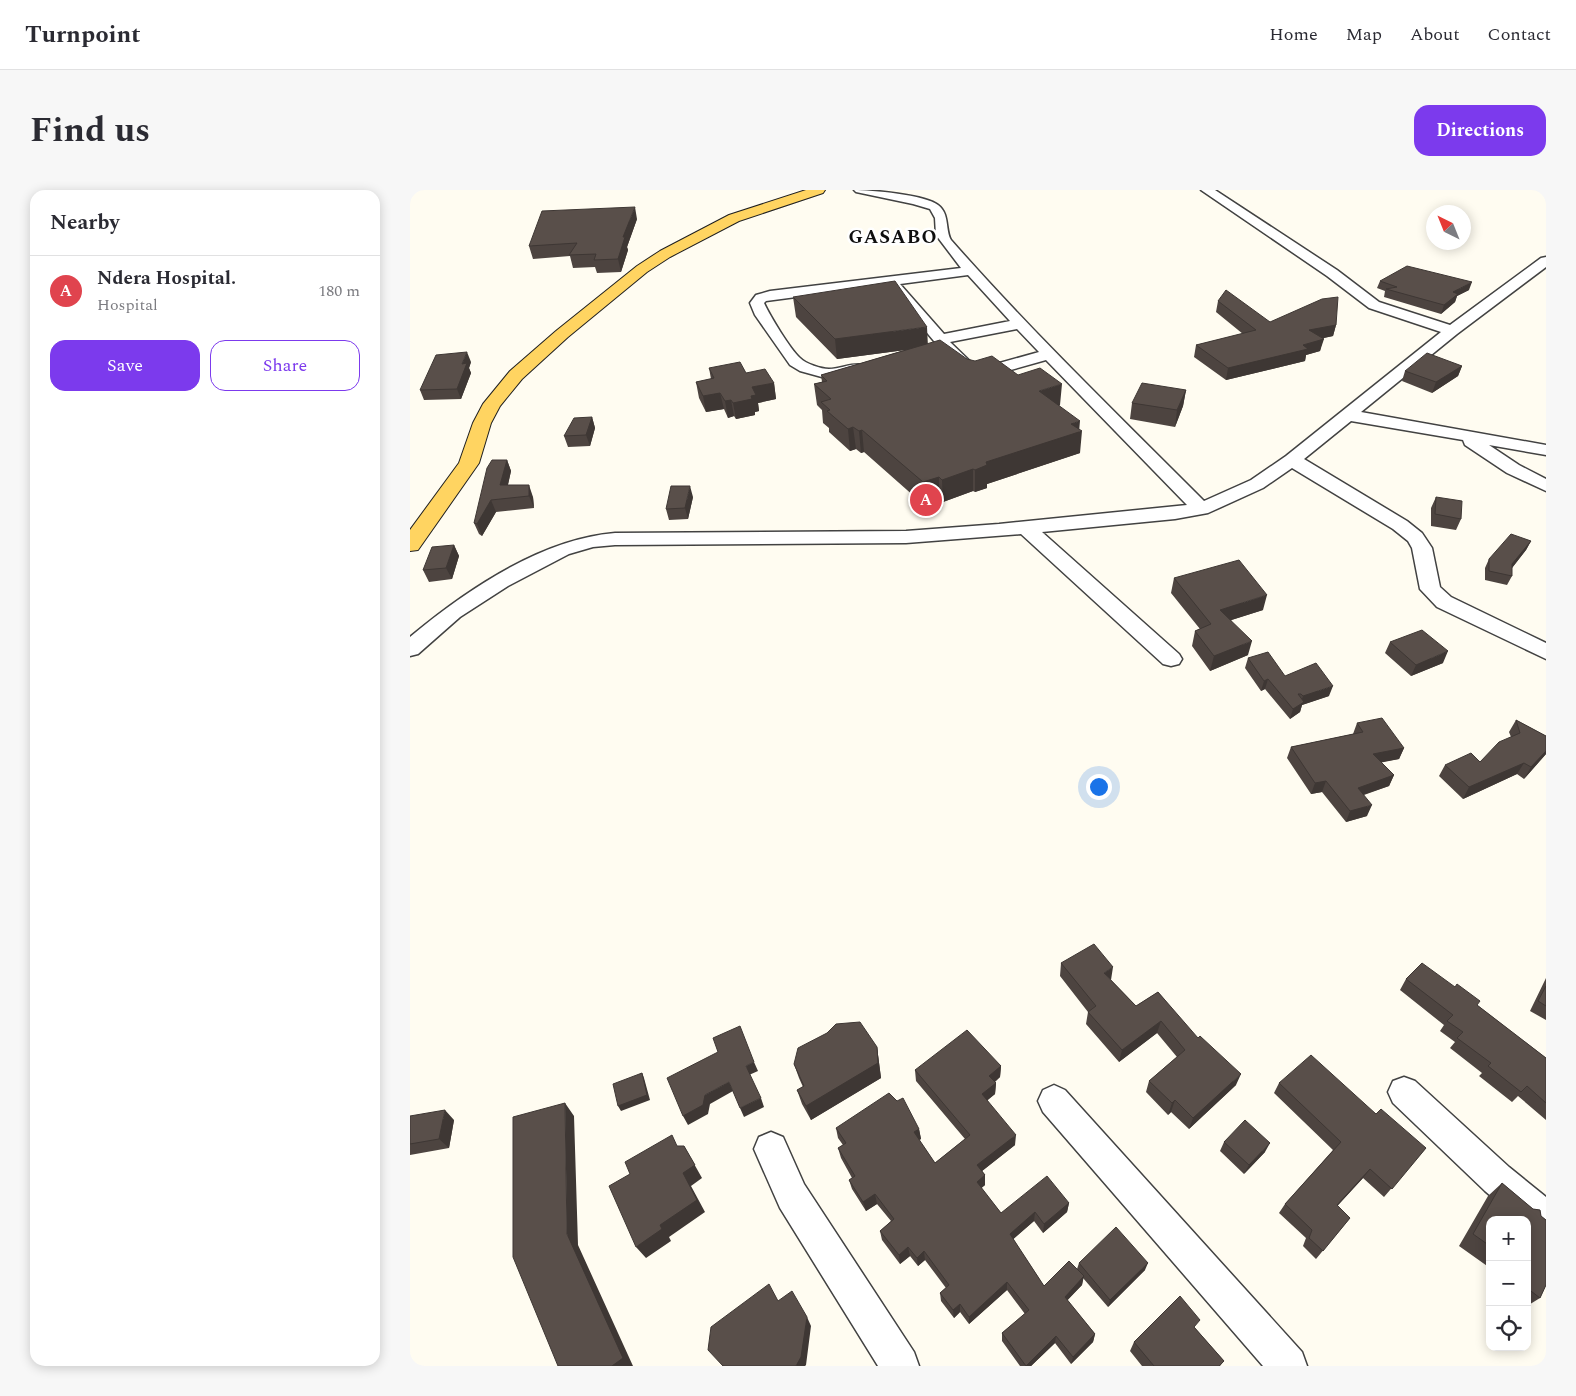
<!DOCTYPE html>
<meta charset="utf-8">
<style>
body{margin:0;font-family:Spectral,serif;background:#f7f7f7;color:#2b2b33}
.controls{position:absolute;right:15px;bottom:15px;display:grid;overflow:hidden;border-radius:10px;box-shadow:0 2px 12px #0003}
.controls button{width:45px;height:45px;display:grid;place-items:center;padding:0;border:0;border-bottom:1px solid #e1e1e2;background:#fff;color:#2b2b33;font:25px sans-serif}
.compass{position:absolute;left:1016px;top:15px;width:45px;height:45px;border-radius:50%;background:#fff;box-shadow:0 2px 12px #0003;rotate:317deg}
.you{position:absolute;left:688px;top:596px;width:18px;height:18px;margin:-12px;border:4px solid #fff;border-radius:50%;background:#1a73e8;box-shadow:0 0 0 8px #1a73e833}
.badge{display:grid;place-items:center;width:32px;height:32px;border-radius:50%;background:#7c3aed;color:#fff;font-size:16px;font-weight:700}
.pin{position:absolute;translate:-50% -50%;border:2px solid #fff;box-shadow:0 1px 5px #0006}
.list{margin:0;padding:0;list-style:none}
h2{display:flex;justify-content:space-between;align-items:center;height:65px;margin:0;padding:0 20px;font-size:21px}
h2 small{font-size:16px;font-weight:400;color:#7c7c81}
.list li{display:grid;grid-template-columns:32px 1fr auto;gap:15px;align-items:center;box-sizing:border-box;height:70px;padding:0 20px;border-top:1px solid #e1e1e2}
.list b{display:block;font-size:19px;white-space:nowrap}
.list p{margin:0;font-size:16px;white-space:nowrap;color:#7c7c81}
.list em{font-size:16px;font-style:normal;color:#7c7c81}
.actions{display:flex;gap:10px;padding:15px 20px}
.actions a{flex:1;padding:11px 0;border:1px solid #7c3aed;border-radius:15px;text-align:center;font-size:18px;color:#7c3aed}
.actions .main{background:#7c3aed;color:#fff}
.icon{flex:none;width:28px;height:28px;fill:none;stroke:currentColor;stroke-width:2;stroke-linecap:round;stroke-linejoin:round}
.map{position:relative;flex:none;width:1136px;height:1176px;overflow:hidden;border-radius:15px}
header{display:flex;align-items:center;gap:30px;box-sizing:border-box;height:70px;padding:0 25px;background:#fff;border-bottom:1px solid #e1e1e2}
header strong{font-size:24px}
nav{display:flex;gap:28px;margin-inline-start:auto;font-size:18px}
.intro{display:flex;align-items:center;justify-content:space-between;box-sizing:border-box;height:120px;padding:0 30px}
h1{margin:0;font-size:35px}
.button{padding:12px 22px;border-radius:15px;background:#7c3aed;color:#fff;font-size:18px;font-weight:700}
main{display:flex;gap:30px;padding:0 30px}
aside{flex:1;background:#fff;border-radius:15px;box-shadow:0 2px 12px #0003}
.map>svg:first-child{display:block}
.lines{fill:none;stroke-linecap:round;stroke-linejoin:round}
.minor-casing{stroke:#424242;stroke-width:3}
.major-casing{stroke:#202020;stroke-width:2}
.minor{fill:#fff;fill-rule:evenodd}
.major{fill:#ffd461;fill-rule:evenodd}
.wall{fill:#4d4440}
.shaded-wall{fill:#3e3734}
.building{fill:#594f4a;stroke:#3e3734}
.labels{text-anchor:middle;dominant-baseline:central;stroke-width:5;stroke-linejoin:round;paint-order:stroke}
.far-district-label{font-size:19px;font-weight:bold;letter-spacing:1px;fill:#0f0f0f;stroke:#fff}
</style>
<header>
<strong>Turnpoint</strong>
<nav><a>Home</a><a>Map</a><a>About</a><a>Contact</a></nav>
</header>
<div class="intro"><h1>Find us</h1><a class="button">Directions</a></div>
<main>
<aside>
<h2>Nearby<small></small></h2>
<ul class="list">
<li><span class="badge" style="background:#e0444e">A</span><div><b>Ndera Hospital.</b><p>Hospital</p></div><em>180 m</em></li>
</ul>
<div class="actions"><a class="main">Save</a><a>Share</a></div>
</aside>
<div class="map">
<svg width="1136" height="1176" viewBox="0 0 1136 1176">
<rect width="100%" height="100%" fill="#fffcf1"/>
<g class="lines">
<defs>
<path id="minor" d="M444 0C461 0 516 5 528 15 540 24 535 40 541 50 621 141 709 226 794 311L841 290 876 266 1031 142 959 118 917 86 791 0H805L927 80 969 112 1040 135 1131 68 1136 67V77L1047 144 951 222 1136 255V265L1079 255 1109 275 1136 289V301L1097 283 1055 255 1053 250 941 231 894 269 997 331 1012 343 1022 358 1030 397 1041 407 1136 453V469L1027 417 1010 399 1002 358 998 351 983 339 882 278 853 298 798 323 765 329 632 342 769 464 772 469 769 474 761 476 753 474 611 344 496 353 205 355 183 357 159 364 98 396 50 427 8 464 0 466V447C55 401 131 349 205 343L496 341 589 334 777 315 636 170 565 190 559 188 534 163 477 95 356 111 354 113C360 126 380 159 390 168 396 174 411 179 419 179 431 179 442 172 454 175L456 178 454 181 419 189 390 181 380 175 345 125 340 113 346 105 360 101 551 78 526 45 525 28 520 19 503 14 446 2ZM558 85 600 131 534 144 490 94ZM607 139 629 162 568 179 540 152Z
M994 887 1005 891 1099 977 1136 1007V1048L1124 1042 1117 1037V1030H1109L1075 1001 983 913 978 902 983 891Z
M644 895 655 900 892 1162 897 1176H853L633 922 628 911 633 900Z
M361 942 373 947 394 994 504 1162 509 1176H468L370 1018 344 959 349 947Z"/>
<path id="major" d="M396 0H415L413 3 329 31 260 67 237 82 158 147 112 189 90 216 81 233 69 273 8 360 0 361V340L49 273 63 233 73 214 100 181 146 141 227 76 250 61 319 25Z"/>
</defs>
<use href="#minor" class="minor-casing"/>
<use href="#major" class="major-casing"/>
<use href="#minor" class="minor"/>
<use href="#major" class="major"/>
</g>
<path class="wall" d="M227 29 217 57 218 60 211 82 187 83 185 77 163 78 160 66 123 69 119 56Z
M970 91 1059 100 1047 106 1045 112 1031 124 974 107 975 101 967 98Z
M383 107 518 154 557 169 650 215 649 216 669 239 670 263 577 294V298L565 302 563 301 533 312 529 309 514 315 454 262 451 263 446 259 440 261 419 242V238L413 233 412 220 407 215 404 194 412 192 411 185 495 160 427 169 386 127Z
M808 111 860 132 926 135 923 146 913 148 910 161 896 165 895 171 816 190 784 167 786 155 833 144 806 122Z
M61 172 59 178 61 183 51 209 14 210 10 200Z
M1052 176 1048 186 1022 203 992 191 995 181Z
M299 178 364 193 366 209 348 213 349 221 345 222V225L326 229 324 226 318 228 314 219 296 222 289 208 286 192 301 189Z
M776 200 773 216 765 237 720 229 722 213Z
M182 227 185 238 180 256 158 257 154 246Z
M97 270 101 281 98 295 123 307 124 318 86 322 72 346 69 344 64 333Z
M283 307 278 329 259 330 256 319Z
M1026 307 1051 329 1046 340 1021 336V318Z
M1121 351 1116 360 1102 378V386L1097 395 1075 390V378L1079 369Z
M44 355 49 366 42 389 19 392 13 380Z
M764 388 853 420 821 430 838 465 800 481 782 456 785 441 790 439 761 403Z
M980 452 1033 473 1001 486 975 463Z
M838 468 875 486 919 506 892 515 890 522 880 529 855 499 851 501 835 478Z
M1106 530 1136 546V564L1114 589 1107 584 1053 609 1029 586 1035 575 1070 572 1101 547 1099 542Z
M947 533 994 558 989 569 971 572 984 585 979 596 954 605 957 626 936 632 912 602 901 604 877 568 881 557 943 544Z
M651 773 701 790 726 816 748 802 826 895 779 939 761 922 758 925 736 902 739 891 767 867 747 843 709 872 676 834 678 822 650 786Z
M1136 788V830L1120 821Z
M996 789 1067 815 1136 868V930L1108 906 1102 912 1069 886 1072 883 1040 858 1045 852 1030 841 1034 835 990 800Z
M417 843 467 857 471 888 401 930 392 914 387 900 393 897 389 888 384 874Z
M591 876 590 887 585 892 586 893 585 904 577 910 605 955 572 981 575 985V995L571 998 591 1023 659 1013 657 1022 633 1043 624 1031 603 1049 634 1096 667 1079 669 1073 735 1080 698 1117 673 1088 672 1095 657 1110 685 1144 683 1152 661 1174 645 1153 621 1176H610L592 1151V1143L615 1124 597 1100 559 1134 550 1122 544 1128 531 1111 530 1103 536 1098 515 1070 508 1076 500 1066 490 1074 472 1050 470 1041 481 1031 467 1014 456 1021 442 999 439 990 442 988 431 968 428 958 433 955 428 948 426 938 509 939 511 949 509 950 525 973 555 949 506 891 505 880Z
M869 893 966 924 1016 958 974 1007 953 988 927 1016 940 1028 906 1069 893 1056 896 1048 869 1023 875 1014 923 960 864 903Z
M0 926 44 930 39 958 0 965Z
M814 952 855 962 834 984 810 961Z
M1092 993 1123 1019 1130 1020 1131 1026 1136 1030V1095L1130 1108 1117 1116V1030H1080V1078L1049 1056 1078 1006Z
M785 1138 814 1171 810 1176H732L720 1161 724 1152Z"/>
<path class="shaded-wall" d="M225 17 227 29 217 57 218 60 211 82 208 69 213 47Z
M1062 92 1059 100 1047 106 1045 112 1031 124 1034 115 1043 102Z
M926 135 923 146 896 152 899 140Z
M517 137 518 157 427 169 425 149Z
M914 149 910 161 896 165 895 171 816 190 818 178Z
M57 162 61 172 59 178 61 183 51 209 47 199 52 174Z
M1052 176 1048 186 1022 203 1026 192Z
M364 193 366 209 348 213 349 221 345 222V225L326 229 323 213 342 197Z
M652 194 650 215 628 222 629 201Z
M776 200 773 216 765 237 767 220Z
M310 203 314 219 296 222 293 206Z
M321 210 324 226 318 228 315 211Z
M182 227 185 238 180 256 176 245Z
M670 231 669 242 672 241 670 263 577 294V298L565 302V280L576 272 661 234Z
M443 237 446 259 440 261 438 239Z
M452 240 454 262 451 263 449 241Z
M97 270 101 281 95 307 90 295Z
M563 279V301L533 312 532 290Z
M529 287V309L514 315 513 292Z
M119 295 123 307 124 318 119 306Z
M280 296 283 307 278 329 275 318Z
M81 310 86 322 72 346 67 334Z
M1121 351 1116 360 1098 383 1102 374Z
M44 355 49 366 42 389 36 378Z
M857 405 853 420 806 435 810 420Z
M842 451 838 465 800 481 804 466Z
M1038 461 1033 473 1001 486 1006 475Z
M858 489 855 499 851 501 854 491Z
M923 496 919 506 892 515 890 522 880 529 883 519 890 515 893 506Z
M994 558 989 569 959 575 963 564Z
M1136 561V564L1114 589 1121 577Z
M1114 573 1107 584 1053 609 1059 597Z
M984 585 979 596 943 608 948 598Z
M916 591 912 602 901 604 905 593Z
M962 615 957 626 936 632 940 621Z
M703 777 701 790 694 783Z
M751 831 747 843 709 872 712 860Z
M467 857 471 888 401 930 396 916Z
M344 872 348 881 339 885 336 876Z
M591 876 590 887 579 896V886Z
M232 883 234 888 240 910 211 921 208 916Z
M831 884 826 895 779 939 783 928Z
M319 892 323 901 300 914 298 924 278 935 273 926 295 905Z
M586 893 585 904 572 915V904Z
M351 908 354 917 334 927 330 918Z
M765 910 761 922 758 925 762 913Z
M155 913 164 926 168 1055 223 1176H202L157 1044Z
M35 920 44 930 39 958 29 949Z
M509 939 511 949 505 952 504 942Z
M606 945 605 955 567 985V975Z
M860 953 855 962 834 984 839 975Z
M274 956 292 988 281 996 295 1022 259 1047 261 1051 236 1068 226 1057 250 1035 273 983Z
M960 979 953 988 920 1024 927 1015Z
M575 985V995L567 1002V992Z
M465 1004 467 1014 456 1021 453 1012Z
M659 1013 657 1022 633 1043 634 1034Z
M625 1022 624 1031 599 1053 600 1044Z
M498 1057 500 1066 490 1074 489 1065Z
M514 1061 515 1070 508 1076 507 1068Z
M738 1073 735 1080 698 1117 700 1110Z
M674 1086 672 1095 653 1115 655 1107Z
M597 1092V1100L559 1134V1127Z
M550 1114V1122L544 1128 543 1120Z
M397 1127 401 1136 396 1175 395 1176H386Z
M685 1144 683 1152 661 1174 663 1167Z
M646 1146 645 1153 621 1176H616Z"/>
<path class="building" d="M225 17 213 47H215L208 69 184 70 186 64 159 65 167 53 119 56 132 21Z
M997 76 1062 92 1043 102 1048 104 1034 115 976 99 987 97 970 91Z
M485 91 517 137 425 149 383 107Z
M816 100 860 132 912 109 928 107 926 135 899 140 914 149 893 155 898 159 818 178 786 155 846 140 808 111Z
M530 150 557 169 565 171 582 166 608 185 630 178 652 194 629 201 670 231 661 234 672 241 576 272 577 275 565 280 563 279 532 290 529 287 513 292 452 240 449 241 443 237 438 239 417 221 420 220 411 212 421 209 404 194 417 191 411 185Z
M57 162 52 174 57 173 47 199 10 200 26 165Z
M1017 163 1052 176 1026 192 995 181Z
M330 172 336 183 355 179 364 193 342 197 346 205 341 206 342 209 323 213 321 210 315 211 310 203 293 206 286 192 304 188 299 178Z
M732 193 776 200 767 220 722 213Z
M182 227 176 245 154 246 164 228Z
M82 270H97L90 295H119V306L81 310 67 334 64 333 77 278Z
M261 296H280L275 318 256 319Z
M1026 307 1052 311 1051 329 1025 324Z
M1101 344 1121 351 1102 374V386L1079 381V369Z
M44 355 36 378 13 380 22 357Z
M829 370 857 405 810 420 842 451 804 466 785 441 801 434 764 388Z
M1012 440 1038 461 1006 475 980 452Z
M858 462 875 486 906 473 923 496 893 506 891 504H888L894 512 883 519 858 489 854 491 838 468Z
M972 528 994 558 963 564 984 585 948 598 962 615 940 621 916 591 905 593 881 557 953 542 947 533Z
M1106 530 1136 546V561L1121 577 1114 573 1059 597 1035 575 1061 563 1070 572 1089 552 1110 543Z
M684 754 703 777 694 783 726 816 748 802 788 848 790 846 831 884 783 928 765 910 762 913 739 891 775 860 751 831 712 860 678 822 686 816 651 773Z
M1012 773 1045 797 1047 794 1070 811 1067 815 1136 868V913L1117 896 1111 902 1078 876 1081 873 1047 848 1053 842 1037 831 1043 825 996 789Z
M1136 796V816L1128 811Z
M450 832 467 857 468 873 396 916 387 900 394 896 384 874 388 858 417 843 426 834Z
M330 836 344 872 336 876 351 908 330 918 319 892 295 905 293 915 273 926 257 888 308 862 303 848Z
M557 840 591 876 579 886 586 893 572 904 606 945 567 975 575 985 567 992 591 1023 637 986 659 1013 634 1034 625 1022 600 1044 634 1096 659 1071 674 1086 655 1107 685 1144 663 1167 646 1146 616 1176 592 1143 619 1120 597 1092 559 1127 550 1114 543 1120 530 1103 539 1095 514 1061 507 1068 498 1057 489 1065 470 1041 484 1029 465 1004 453 1012 439 990 445 986 428 958 436 953 426 938 479 903 487 911 493 908 509 939 504 942 525 973 560 945 505 880Z
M901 865 966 924 971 919 1016 958 982 999 960 979 927 1015 940 1028 913 1061 899 1048 902 1040 875 1014 931 952 869 893Z
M232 883 237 905 208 916 203 894Z
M155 913 157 1044 213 1168 202 1176H148L103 1067V927Z
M35 920 29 949 0 954V926Z
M835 930 860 953 839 975 814 952Z
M262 945 267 956H274L285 975 273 983 287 1010 250 1035 252 1039 226 1057 199 996 220 984 215 972Z
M1092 993 1123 1019 1130 1020 1131 1026 1136 1030V1095L1130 1108 1117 1098V1030H1080V1056L1063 1044Z
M706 1037 738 1073 700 1110 669 1073Z
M359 1094 368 1111 382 1101 397 1127 391 1167 386 1176H313L298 1160 301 1137Z
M770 1106 790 1130 784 1137 814 1171 809 1176H744L724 1152Z"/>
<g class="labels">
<g class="far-district-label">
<text x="483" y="47">GASABO</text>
</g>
</g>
</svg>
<div class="controls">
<button>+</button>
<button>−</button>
<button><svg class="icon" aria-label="locate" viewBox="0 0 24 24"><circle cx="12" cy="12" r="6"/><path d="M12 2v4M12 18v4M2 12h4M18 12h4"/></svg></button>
</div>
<svg class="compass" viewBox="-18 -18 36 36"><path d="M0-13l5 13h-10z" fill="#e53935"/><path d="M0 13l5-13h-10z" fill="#7c7c81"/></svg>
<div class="you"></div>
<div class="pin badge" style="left:516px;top:310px;background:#e0444e">A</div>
</div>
</main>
